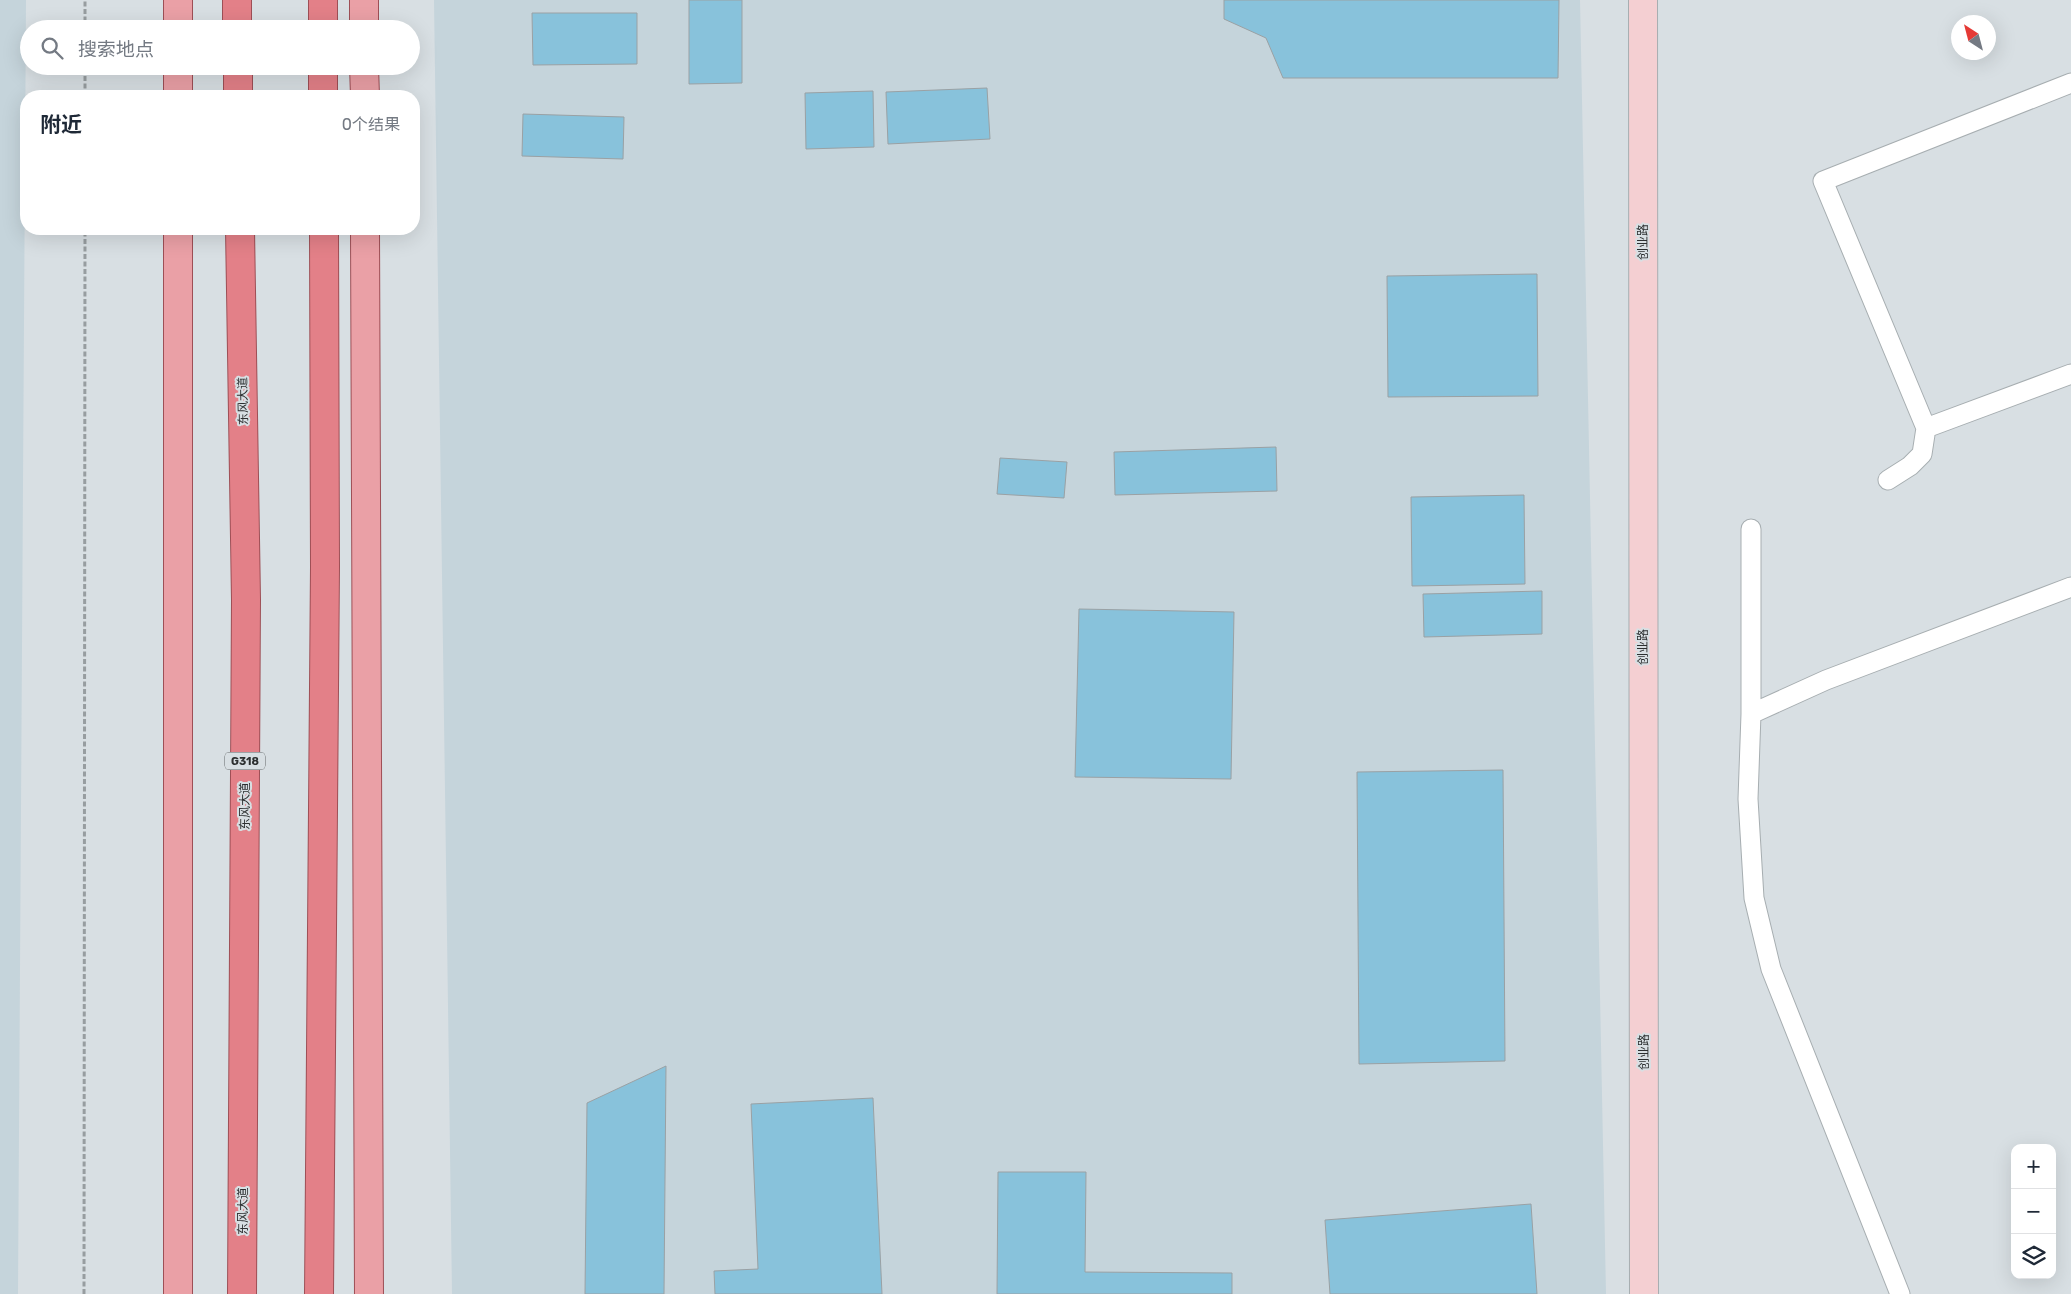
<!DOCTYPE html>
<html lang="zh">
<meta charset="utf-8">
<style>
body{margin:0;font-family:Rubik,"Noto Sans SC",sans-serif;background:#f6f6f7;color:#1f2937}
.controls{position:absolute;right:15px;bottom:15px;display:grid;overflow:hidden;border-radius:10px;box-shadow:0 5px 20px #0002}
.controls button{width:45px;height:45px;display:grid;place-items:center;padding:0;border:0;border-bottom:1px solid #e0e1e3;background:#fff;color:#1f2937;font:25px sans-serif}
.compass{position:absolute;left:1951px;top:15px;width:45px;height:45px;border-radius:50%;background:#fff;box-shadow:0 5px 20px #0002;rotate:324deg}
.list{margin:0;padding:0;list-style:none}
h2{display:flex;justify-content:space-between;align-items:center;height:65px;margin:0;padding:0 20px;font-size:21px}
h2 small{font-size:16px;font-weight:400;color:#747a83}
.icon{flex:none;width:28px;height:28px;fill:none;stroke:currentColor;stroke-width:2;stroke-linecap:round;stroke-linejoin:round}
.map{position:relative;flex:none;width:2071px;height:1294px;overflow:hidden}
.search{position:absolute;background:#fff;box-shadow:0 5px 20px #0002;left:20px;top:20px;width:400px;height:55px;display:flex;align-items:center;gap:12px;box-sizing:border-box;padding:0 18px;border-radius:28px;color:#747a83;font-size:19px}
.panel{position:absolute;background:#fff;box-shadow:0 5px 20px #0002;left:20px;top:90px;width:400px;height:145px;border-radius:20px}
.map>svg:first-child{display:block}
.built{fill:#c5d4db}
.building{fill:#88c2db;stroke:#9aa1a4}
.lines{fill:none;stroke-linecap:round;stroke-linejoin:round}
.service-casing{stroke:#a7aeb1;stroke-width:21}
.secondary-casing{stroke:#a7aeb1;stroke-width:30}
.primary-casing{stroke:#9e4f56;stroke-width:30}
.trunk-casing{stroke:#9e4f56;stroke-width:30}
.path{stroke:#979da0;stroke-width:3;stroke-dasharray:5 2.5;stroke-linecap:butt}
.service{stroke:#fff;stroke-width:19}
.secondary{stroke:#f4cfd2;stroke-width:28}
.primary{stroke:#eaa0a6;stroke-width:28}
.trunk{stroke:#e38088;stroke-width:28}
.labels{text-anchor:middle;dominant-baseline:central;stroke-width:4;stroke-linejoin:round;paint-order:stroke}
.shield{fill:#d8dfe3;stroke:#606466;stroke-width:1}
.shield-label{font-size:11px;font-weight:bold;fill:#2c2f30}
.street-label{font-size:12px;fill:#2c2f30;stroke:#d8dfe3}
</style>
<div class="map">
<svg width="2071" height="1294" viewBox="0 0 2071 1294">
<rect width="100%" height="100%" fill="#d8dfe3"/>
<path class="built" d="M0 0H26L18 1294H0Z
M434 0H1580L1606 1294H452Z"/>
<path class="building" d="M689 0H742V83L689 84Z
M1224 0H1559L1558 78H1283L1266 38 1224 19Z
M532 13H637V64L533 65Z
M987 88 990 139 888 144 886 92Z
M873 91 874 147 806 149 805 93Z
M523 114 624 117 623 159 522 156Z
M1537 274 1538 396 1388 397 1387 276Z
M1276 447 1277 491 1115 495 1114 452Z
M1000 458 1067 462 1064 498 997 494Z
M1524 495 1525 584 1412 586 1411 497Z
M1542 591V634L1424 637 1423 594Z
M1079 609 1234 612 1231 779 1075 777Z
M1503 770 1505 1061 1359 1064 1357 772Z
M666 1066 664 1294H585L587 1103Z
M873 1098 882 1294H715L714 1271 758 1269 751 1104Z
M998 1172H1086L1085 1272 1232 1273V1294H997Z
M1531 1204 1537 1294H1330L1325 1220Z"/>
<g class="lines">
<defs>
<path id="service" d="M1926 428 1823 181 2071 83
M1888 480 1910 466 1922 454 1926 428 2071 374
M1751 529V714
M1900 1294 1771 969 1754 898 1748 799 1751 714 1826 680 2071 587"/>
<path id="secondary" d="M1643 0 1644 1294"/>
<path id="primary" d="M364 0V29
M178 29V0
M364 66 365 96
M178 96V66
M365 229 369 1294
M178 1294V229"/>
<path id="trunk" d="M237 0V29
M323 0V29
M238 66V96
M323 66V96
M240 229 246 600 242 1294
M319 1294 325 567 324 229"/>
</defs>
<use href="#service" class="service-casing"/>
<use href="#secondary" class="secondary-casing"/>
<use href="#primary" class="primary-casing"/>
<use href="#trunk" class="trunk-casing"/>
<path class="path" d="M85 29V0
M85 96V66
M84 1294 85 229"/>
<use href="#service" class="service"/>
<use href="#secondary" class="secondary"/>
<use href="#primary" class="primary"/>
<use href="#trunk" class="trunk"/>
</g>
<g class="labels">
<rect class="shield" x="225" y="752.5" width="40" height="17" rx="4"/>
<g class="shield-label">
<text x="245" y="761">G318</text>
</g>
<g class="street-label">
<text transform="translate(1643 242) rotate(-90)">创业路</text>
<text transform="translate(243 401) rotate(-91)">东风大道</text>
<text transform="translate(1643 647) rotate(-90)">创业路</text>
<text transform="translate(245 806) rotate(-90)">东风大道</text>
<text transform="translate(1644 1052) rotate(-90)">创业路</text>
<text transform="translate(243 1211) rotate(-90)">东风大道</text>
</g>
</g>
</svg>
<div class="controls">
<button>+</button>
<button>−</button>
<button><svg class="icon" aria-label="layers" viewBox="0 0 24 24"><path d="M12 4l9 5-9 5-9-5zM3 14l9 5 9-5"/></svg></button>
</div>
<svg class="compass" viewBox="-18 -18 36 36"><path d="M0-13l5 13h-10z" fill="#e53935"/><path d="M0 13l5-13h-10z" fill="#747a83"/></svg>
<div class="search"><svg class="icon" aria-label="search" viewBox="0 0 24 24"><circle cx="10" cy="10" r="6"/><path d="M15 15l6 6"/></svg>搜索地点</div>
<section class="panel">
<h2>附近<small>0个结果</small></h2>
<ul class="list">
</ul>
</section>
</div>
